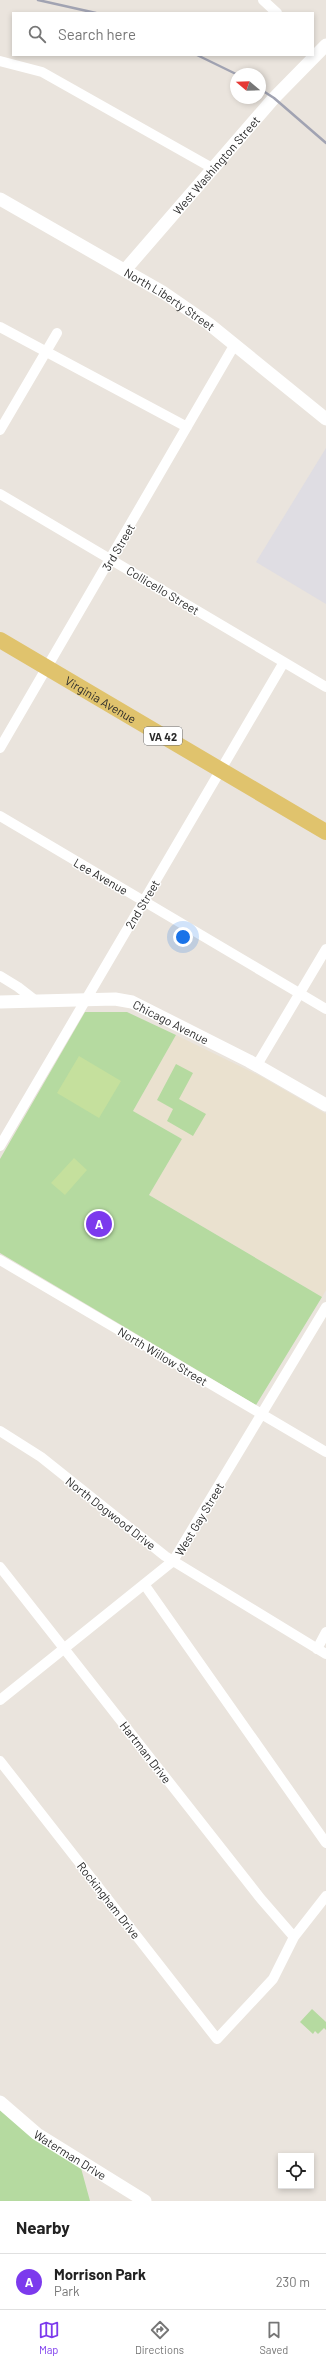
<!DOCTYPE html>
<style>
body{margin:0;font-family:Barlow,sans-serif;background:#f6f6f6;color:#222}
.controls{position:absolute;right:12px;bottom:12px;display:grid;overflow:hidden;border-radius:0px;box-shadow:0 2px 6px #0003}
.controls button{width:36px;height:36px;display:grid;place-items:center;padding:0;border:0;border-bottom:1px solid #e0e0e0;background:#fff;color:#222;font:20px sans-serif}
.compass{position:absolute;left:230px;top:68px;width:36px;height:36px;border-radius:50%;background:#fff;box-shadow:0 2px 6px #0003;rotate:289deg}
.you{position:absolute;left:183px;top:937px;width:14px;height:14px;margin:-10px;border:3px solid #fff;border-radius:50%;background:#1a73e8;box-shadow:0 0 0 6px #1a73e833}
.badge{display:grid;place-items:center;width:26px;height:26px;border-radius:50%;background:#7c3aed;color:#fff;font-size:13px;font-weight:700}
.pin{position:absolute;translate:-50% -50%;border:2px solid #fff;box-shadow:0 1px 4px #0006}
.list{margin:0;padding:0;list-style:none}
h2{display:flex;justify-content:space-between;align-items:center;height:52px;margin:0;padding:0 16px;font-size:17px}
h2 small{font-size:13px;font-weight:400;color:#767676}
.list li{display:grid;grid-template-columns:26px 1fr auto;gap:12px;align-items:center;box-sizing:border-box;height:56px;padding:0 16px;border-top:1px solid #e0e0e0}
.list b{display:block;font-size:15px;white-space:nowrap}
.list p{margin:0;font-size:13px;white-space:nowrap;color:#767676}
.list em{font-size:13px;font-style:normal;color:#767676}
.icon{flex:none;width:22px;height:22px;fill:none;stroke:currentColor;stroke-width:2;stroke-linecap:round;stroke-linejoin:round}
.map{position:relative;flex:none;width:326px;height:2201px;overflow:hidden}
.search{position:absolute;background:#fff;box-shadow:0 2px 6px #0003;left:12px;right:12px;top:12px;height:44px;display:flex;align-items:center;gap:10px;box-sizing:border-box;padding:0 14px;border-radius:0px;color:#767676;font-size:15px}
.sheet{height:108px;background:#fff}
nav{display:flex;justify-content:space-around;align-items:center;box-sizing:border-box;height:56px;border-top:1px solid #e0e0e0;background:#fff;font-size:11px;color:#767676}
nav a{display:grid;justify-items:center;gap:2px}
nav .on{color:#7c3aed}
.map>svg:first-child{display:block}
.industrial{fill:#dfdde3}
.education{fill:#eae1cf}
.green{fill:#b5daa0}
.pitch{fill:#c5e09d}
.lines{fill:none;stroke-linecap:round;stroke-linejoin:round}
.minor{stroke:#fff;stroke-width:10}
.tertiary{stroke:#fff;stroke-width:13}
.primary{stroke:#e0c36d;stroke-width:16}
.rail{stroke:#a1a3b2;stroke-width:2.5}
.labels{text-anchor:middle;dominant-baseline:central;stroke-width:3;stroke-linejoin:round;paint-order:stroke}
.shield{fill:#fff;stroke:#6a6a6a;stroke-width:1}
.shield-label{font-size:11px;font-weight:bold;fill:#2a2a2a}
.street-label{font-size:12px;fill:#2a2a2a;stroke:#fff}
</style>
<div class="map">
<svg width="326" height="2201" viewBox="0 0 326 2201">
<rect width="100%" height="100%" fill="#eae4dd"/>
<path class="industrial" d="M326 448V604L256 562Z"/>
<path class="education" d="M176 1035 262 1077 326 1114V1290L322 1297 149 1195 182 1139 133 1111Z"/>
<path class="green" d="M85 1012H127L176 1035 133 1111 182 1139 149 1195 322 1297 256 1405 0 1253V1159Z
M176 1064 193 1073 179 1099 206 1114 193 1136 167 1121 173 1109 157 1100Z
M312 2009 326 2022V2030L324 2028 318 2034 315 2031 313 2034 300 2022Z
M0 2104 81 2168 90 2201H0Z"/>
<path class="pitch" d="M79 1056 121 1081 99 1118 57 1093Z
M74 1158 87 1170 65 1195 51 1183Z"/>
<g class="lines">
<path class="minor" d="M263 0 277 13
M0 61 42 72 214 169
M0 327 187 427
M0 430 57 333
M0 494 326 687
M0 748 235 344
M0 816 326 1009
M0 976 18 987 36 1001
M257 1065 326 949
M0 1146 284 662
M0 1260 326 1452
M0 1431 41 1457 165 1556 326 1654
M0 1567 261 1899 294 1937
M144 1584 326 1843
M317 1649 326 1632
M0 1700 173 1561 326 1307
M0 1761 217 2039 273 1979 294 1937 326 1896"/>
<g class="tertiary">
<path id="s1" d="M0 199 164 293 209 324 326 419"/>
<path id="s2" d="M125 270 274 98 326 45"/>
<path id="s3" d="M0 1002 115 999 132 1002 249 1061 326 1105"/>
<path id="s4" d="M0 2102 37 2134 145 2201"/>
</g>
<path class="primary" id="s5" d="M0 640 326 832"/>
<path class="rail" d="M38 0 96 13
M197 55 236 74
M260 89 274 98 326 143"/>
</g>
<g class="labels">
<rect class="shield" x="144" y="727" width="38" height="18" rx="3"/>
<g class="shield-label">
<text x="163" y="736">VA 42</text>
</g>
<g class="street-label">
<text stroke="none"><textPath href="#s2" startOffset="139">West Washington Street</textPath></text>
<text stroke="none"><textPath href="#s1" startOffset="197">North Liberty Street</textPath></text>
<text transform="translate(118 547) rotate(-60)">3rd Street</text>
<text transform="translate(163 590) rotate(31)">Collicello Street</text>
<text stroke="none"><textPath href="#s5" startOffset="117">Virginia Avenue</textPath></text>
<text transform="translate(101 876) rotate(30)">Lee Avenue</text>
<text transform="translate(142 904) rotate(-59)">2nd Street</text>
<text stroke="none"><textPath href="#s3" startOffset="176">Chicago Avenue</textPath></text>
<text transform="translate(163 1356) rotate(31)">North Willow Street</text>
<text transform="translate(111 1513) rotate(38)">North Dogwood Drive</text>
<text transform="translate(199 1519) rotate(-59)">West Gay Street</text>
<text transform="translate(146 1752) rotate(52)">Hartman Drive</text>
<text transform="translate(109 1900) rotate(52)">Rockingham Drive</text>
<text stroke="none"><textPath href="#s4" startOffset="88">Waterman Drive</textPath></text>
</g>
</g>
</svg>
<div class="controls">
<button><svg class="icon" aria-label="locate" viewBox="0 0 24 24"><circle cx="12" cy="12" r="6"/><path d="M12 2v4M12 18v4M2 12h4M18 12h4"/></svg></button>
</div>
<svg class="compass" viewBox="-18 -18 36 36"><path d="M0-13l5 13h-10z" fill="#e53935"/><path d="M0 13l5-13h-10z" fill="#767676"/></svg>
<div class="you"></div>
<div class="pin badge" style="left:99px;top:1224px">A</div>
<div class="search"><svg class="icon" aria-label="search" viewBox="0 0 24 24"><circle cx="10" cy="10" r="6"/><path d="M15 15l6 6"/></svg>Search here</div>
</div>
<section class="sheet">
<h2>Nearby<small></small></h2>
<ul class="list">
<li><span class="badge">A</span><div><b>Morrison Park</b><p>Park</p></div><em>230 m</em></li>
</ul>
</section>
<nav>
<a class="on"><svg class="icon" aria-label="map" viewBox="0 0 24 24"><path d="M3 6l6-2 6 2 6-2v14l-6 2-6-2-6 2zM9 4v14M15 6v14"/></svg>Map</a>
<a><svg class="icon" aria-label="directions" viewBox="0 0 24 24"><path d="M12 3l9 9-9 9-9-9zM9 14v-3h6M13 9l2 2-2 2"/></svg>Directions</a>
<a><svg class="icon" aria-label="saved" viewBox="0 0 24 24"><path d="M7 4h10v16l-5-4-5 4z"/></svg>Saved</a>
</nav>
